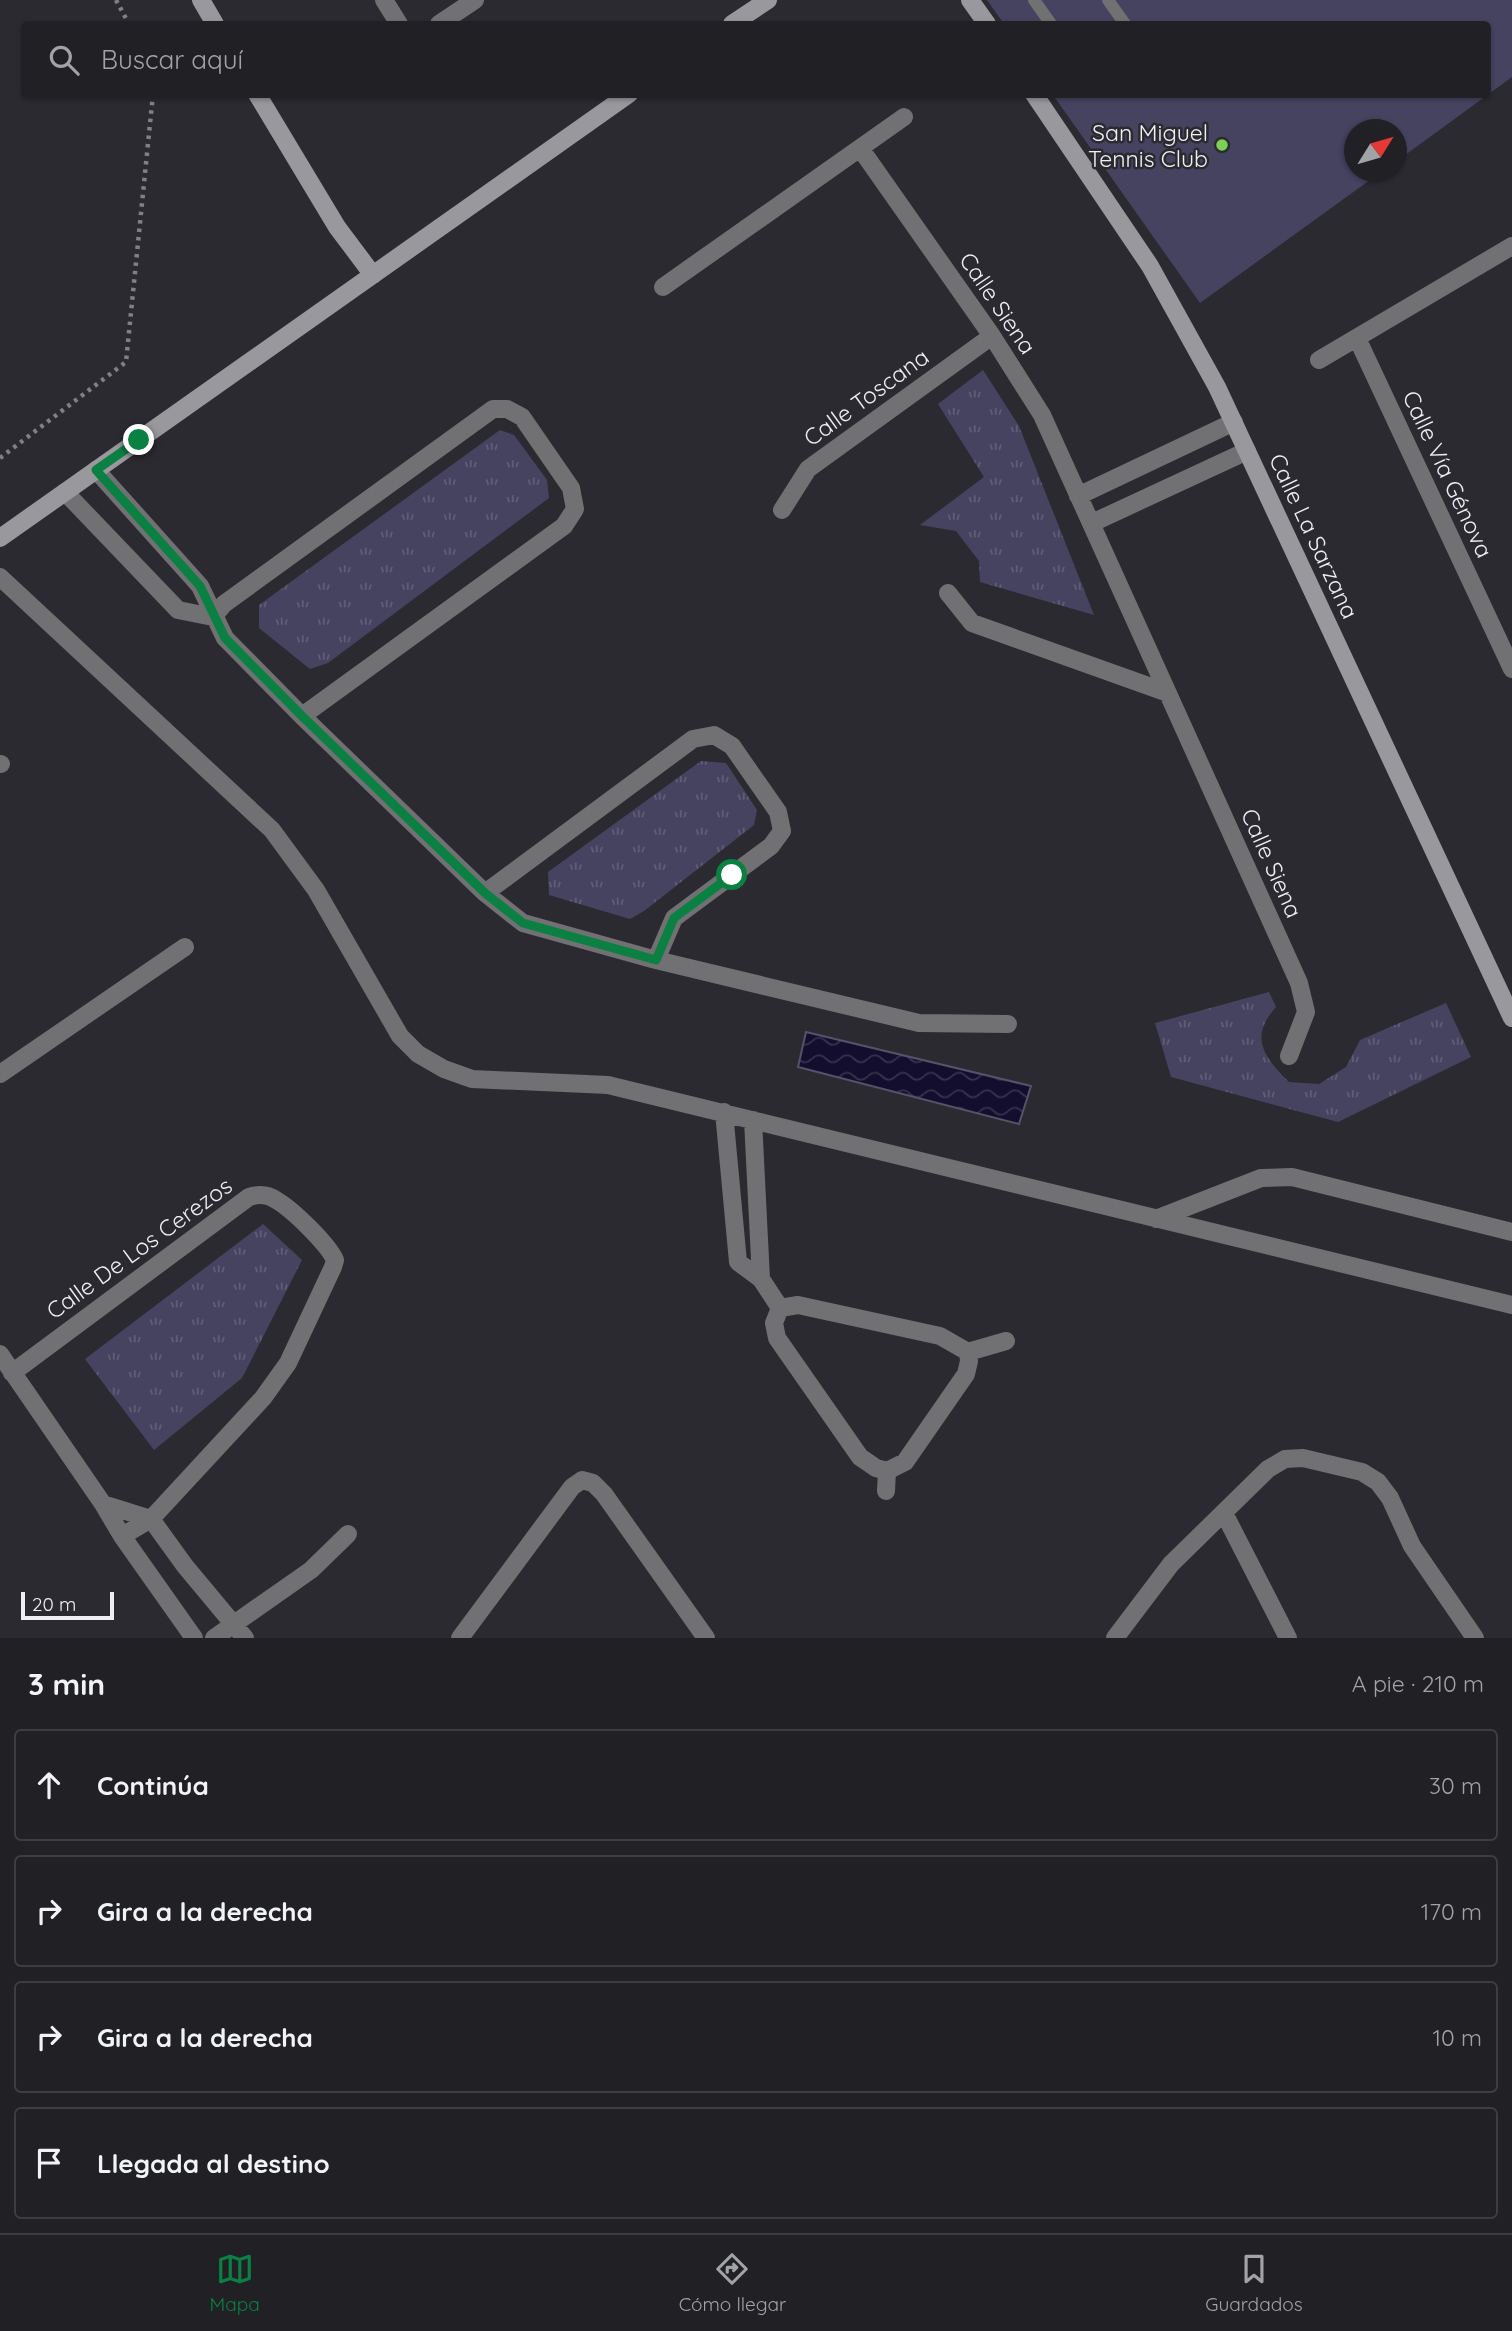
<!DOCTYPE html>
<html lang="es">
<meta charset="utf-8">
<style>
body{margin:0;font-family:Quicksand,sans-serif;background:#2d2d32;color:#f1f3f6}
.compass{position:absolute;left:1344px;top:119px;width:63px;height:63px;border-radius:50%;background:#202025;box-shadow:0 2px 5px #0004;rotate:53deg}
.scale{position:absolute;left:21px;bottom:18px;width:93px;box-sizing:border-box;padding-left:7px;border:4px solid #efeff3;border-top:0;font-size:19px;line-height:24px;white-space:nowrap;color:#efeff3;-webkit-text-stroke:5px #2b2a31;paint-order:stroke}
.stop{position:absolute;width:21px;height:21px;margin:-16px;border:5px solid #0b8043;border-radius:50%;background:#fff}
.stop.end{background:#0b8043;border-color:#fff;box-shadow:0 2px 7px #0008}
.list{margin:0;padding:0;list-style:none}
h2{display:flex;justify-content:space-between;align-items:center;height:91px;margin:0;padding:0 28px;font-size:30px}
h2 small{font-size:23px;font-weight:400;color:#a2a3a7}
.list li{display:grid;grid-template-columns:46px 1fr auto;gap:21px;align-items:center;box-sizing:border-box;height:112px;margin:0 14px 14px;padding:0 14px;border:2px solid #3d3e42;border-radius:7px}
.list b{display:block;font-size:26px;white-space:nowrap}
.list em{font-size:23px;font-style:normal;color:#a2a3a7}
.icon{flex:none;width:38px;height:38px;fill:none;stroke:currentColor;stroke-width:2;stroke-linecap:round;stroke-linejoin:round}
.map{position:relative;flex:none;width:1512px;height:1638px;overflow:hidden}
.search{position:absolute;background:#202025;box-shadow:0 2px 5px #0004;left:21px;right:21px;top:21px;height:77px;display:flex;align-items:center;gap:18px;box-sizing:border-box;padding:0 24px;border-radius:7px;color:#a2a3a7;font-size:26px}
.sheet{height:595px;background:#202025}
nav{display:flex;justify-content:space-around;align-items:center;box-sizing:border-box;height:98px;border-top:2px solid #3d3e42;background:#202025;font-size:19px;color:#a2a3a7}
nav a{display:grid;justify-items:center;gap:4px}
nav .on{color:#0b8043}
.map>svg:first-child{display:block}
.park{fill:url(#park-tufts)}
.pitch{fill:#454360}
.water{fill:url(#water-waves);stroke:#555269;stroke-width:2}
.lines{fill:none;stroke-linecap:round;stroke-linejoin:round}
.path{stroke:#808086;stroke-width:4.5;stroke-dasharray:3.5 5;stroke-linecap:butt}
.lane{stroke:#717174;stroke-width:12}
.street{stroke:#717174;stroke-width:18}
.secondary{stroke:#98989d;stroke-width:18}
.route{stroke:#0b8043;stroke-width:9}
.poi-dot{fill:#7cd154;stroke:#2b2a31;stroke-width:2.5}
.labels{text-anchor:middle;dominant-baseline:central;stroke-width:5;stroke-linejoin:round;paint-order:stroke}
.poi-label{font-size:23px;fill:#efeff3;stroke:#2b2a31;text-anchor:end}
.street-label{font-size:23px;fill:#efeff3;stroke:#2b2a31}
</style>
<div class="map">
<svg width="1512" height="1638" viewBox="0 0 1512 1638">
<defs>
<pattern id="park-tufts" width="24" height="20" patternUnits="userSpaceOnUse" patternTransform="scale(1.75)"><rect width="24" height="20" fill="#454360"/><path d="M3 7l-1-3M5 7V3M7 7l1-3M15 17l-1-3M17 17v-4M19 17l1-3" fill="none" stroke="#605e77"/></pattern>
<pattern id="water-waves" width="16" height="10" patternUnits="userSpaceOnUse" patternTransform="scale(1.75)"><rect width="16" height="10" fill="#130e2e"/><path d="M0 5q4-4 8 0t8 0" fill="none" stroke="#36314d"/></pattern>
</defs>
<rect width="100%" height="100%" fill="#2b2a31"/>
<path class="park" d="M983 370 1019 426 1094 615 980 582 979 561 956 531 920 525 984 477 938 404Z
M500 430 514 435 547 480 549 498 328 663 310 669 259 628V605Z
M701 761 726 763 757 810 754 825 644 911 630 919 549 895 548 872Z
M1269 992 1276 1007C1248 1038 1265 1058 1289 1082L1319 1084 1346 1067 1360 1040 1446 1003 1471 1057 1338 1122 1171 1077 1155 1023Z
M263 1224 302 1260 242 1378 154 1450 85 1359Z"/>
<path class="pitch" d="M987 0H1512V77L1397 161 1396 130H1354V172H1381L1200 303 1053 95 1488 94V24H1004Z"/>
<path class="water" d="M806 1032 1031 1086 1019 1124 798 1067Z"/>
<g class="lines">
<path class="path" d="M116 0 129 24
M0 458 126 362 153 94"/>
<path class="lane" d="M1034 0 1051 24
M1108 0 1125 24"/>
<path class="street" d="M384 0 399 24
M439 24 475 0
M860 148 992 336 1042 415 1299 983 1306 1012 1289 1056
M663 287 904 117
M1357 338 1512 669
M1319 360 1512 246
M96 470 200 586 225 638 302 716 485 893 523 923 656 960 919 1023 1008 1024
M65 492 178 610 213 617
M1078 496 1234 422
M782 510 808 469 992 336
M1092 523 1247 451
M0 577 272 830 316 890 400 1036 418 1054 444 1069 472 1079 608 1085 1512 1305
M948 593 972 623 1168 693
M213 617 224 604 493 409H507L522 417 571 488 575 509 564 526 302 716
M0 764H1
M485 893 693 739 714 735 732 746 778 812 782 831 771 846 674 918 656 960
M0 1074 185 947
M724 1112 738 1262 761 1279 780 1308
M753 1120 761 1279
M1156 1219 1261 1178 1292 1177 1512 1232
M798 1305 940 1336 968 1352 969 1361 966 1374 905 1462 887 1471 876 1468 860 1457 777 1338 774 1323 780 1308Z
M968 1352 1006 1341
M0 1354 103 1504 122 1536 194 1638
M12 1373 249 1197C258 1194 267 1194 276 1200 292 1209 328 1244 335 1260L333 1267 288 1363 263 1398 151 1519 122 1536
M886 1491 887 1471
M103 1504 151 1519 185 1566 245 1638
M1224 1513 1288 1638
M214 1638 311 1570 348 1534
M460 1638 572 1487 582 1480 593 1483 604 1494 706 1638
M1115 1638 1171 1564 1268 1469 1285 1459 1303 1458 1362 1472 1378 1482 1390 1498 1412 1546 1475 1638"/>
<path class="secondary" d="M201 0 215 24
M970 0 987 24
M732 24 768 0
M257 94 337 227 373 275
M1034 94 1150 266 1217 387 1512 1018
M0 538 629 94"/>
</g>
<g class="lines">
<path class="route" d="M139 440 96 470 200 586 225 638 302 716 485 893 523 923 656 960 674 918 732 875"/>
</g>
<circle class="poi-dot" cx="1222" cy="145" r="7"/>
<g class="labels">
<g class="poi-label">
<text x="1208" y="132">San Miguel<tspan x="1208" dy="26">Tennis Club</tspan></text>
</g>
<g class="street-label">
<text transform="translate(998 303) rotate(56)">Calle Siena</text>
<text transform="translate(866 397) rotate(-36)">Calle Toscana</text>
<text transform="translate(1448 474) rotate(65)">Calle Vía Génova</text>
<text transform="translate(1314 536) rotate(65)">Calle La Sarzana</text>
<text transform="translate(1272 863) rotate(66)">Calle Siena</text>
<text transform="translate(139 1248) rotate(-36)">Calle De Los Cerezos</text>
</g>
</g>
</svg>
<svg class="compass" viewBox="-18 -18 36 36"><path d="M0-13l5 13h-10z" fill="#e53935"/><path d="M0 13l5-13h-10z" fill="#a2a3a7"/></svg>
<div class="scale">20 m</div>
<div class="stop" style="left:732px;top:875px"></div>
<div class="stop end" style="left:139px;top:440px"></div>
<div class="search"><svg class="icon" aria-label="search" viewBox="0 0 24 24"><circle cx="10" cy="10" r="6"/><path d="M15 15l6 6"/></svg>Buscar aquí</div>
</div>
<section class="sheet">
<h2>3 min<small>A pie · 210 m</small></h2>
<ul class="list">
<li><svg class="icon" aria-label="ahead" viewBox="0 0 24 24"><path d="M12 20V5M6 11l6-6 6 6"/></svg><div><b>Continúa</b></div><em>30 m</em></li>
<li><svg class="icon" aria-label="right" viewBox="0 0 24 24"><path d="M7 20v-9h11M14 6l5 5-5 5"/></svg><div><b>Gira a la derecha</b></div><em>170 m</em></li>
<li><svg class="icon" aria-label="right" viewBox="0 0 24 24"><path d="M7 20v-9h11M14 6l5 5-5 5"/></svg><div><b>Gira a la derecha</b></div><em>10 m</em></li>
<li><svg class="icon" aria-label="arrive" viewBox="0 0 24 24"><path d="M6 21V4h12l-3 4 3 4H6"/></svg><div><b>Llegada al destino</b></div></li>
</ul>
</section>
<nav>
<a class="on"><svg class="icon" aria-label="map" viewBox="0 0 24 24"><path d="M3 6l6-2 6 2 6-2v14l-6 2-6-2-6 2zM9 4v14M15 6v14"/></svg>Mapa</a>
<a><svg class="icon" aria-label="directions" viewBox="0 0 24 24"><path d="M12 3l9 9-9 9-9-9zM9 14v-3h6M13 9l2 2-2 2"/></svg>Cómo llegar</a>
<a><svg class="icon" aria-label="saved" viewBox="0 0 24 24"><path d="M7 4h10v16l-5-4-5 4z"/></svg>Guardados</a>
</nav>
